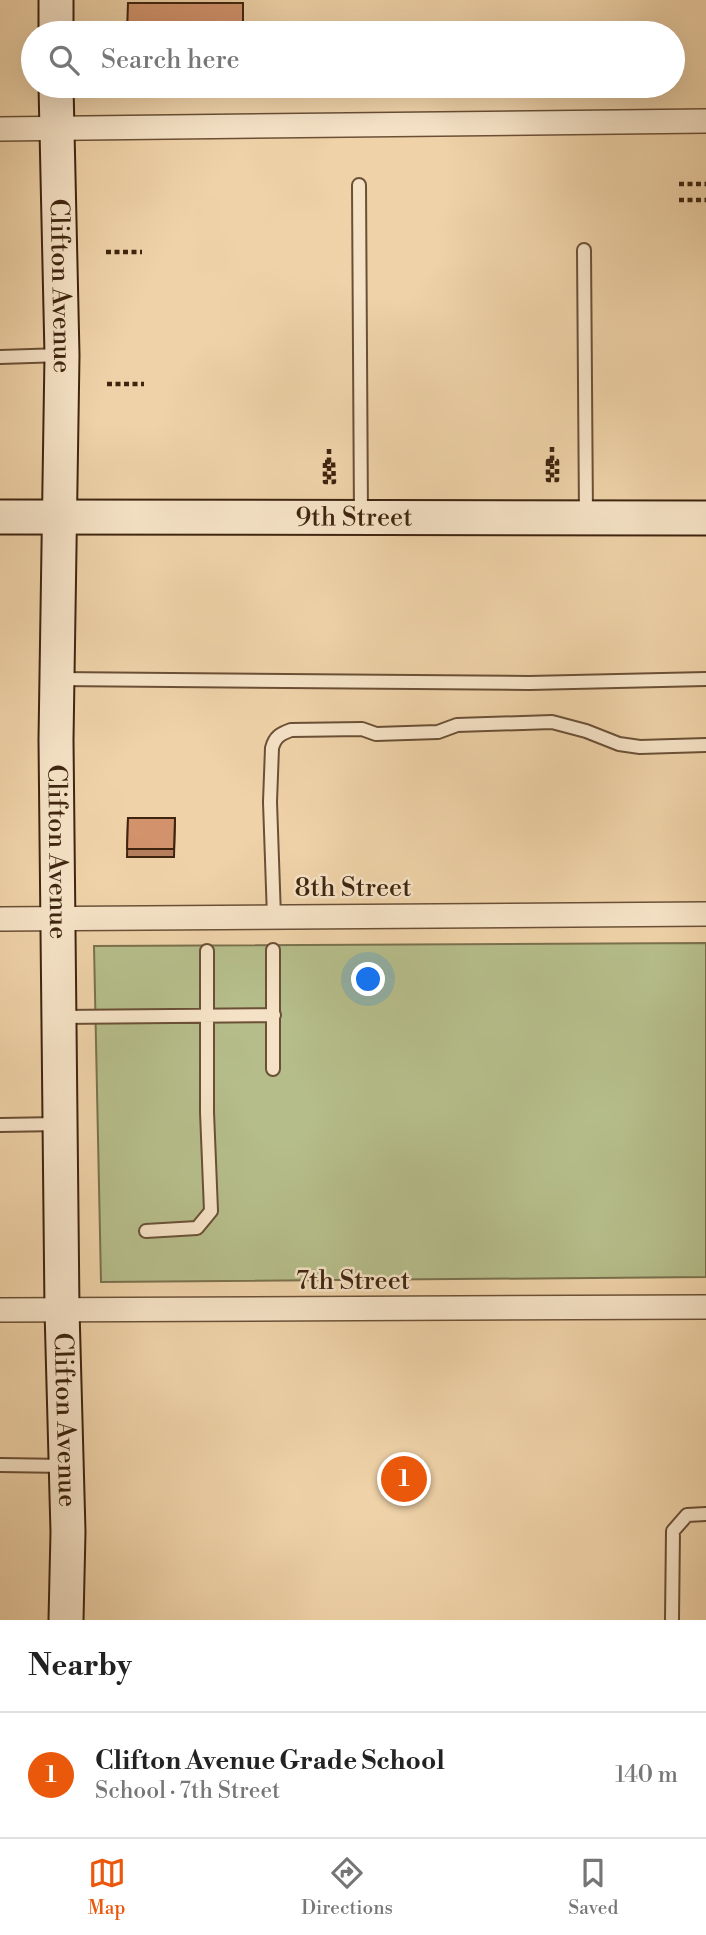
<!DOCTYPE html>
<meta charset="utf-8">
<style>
body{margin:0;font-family:"Libre Bodoni",serif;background:#f6f6f6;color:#222}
.you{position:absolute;left:369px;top:980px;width:24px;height:24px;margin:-18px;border:5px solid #fff;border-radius:50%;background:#1a73e8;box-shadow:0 0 0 10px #1a73e833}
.badge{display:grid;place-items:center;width:46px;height:46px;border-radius:50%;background:#ea580c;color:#fff;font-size:23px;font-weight:700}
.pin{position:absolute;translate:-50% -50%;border:4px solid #fff;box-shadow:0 2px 7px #0006}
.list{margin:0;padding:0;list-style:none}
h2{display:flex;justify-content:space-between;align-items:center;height:91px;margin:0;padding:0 28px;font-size:30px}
h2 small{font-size:23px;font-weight:400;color:#767676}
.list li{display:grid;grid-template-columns:46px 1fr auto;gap:21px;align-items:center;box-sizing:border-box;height:126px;padding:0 28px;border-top:2px solid #e0e0e0}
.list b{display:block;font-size:26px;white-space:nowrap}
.list p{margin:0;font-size:23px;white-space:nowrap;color:#767676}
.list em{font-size:23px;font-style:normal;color:#767676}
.icon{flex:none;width:38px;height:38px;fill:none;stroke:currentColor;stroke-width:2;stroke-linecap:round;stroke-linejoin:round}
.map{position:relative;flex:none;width:706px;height:1620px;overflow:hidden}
.search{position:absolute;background:#fff;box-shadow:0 7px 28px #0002;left:21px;right:21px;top:21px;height:77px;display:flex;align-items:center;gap:18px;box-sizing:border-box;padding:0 24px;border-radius:38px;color:#767676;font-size:26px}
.sheet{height:217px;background:#fff}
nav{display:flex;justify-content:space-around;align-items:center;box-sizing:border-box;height:98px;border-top:2px solid #e0e0e0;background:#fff;font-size:19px;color:#767676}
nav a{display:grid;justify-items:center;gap:4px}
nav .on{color:#ea580c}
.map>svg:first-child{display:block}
.green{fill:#b5bd8a;stroke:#7a714d;stroke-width:2}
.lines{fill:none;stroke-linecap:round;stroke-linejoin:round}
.lane-casing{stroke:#6b5036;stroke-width:16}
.street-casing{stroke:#6b5036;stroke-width:26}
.secondary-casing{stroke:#3f2510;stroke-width:37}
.path{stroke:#3f2510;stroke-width:4.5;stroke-dasharray:5 3.5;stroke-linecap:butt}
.lane{stroke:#f5e2c6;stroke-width:12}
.street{stroke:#f5e2c6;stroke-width:23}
.secondary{stroke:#f5e2c6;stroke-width:33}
.wall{fill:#b57e5c;stroke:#3f2510;stroke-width:2}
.building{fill:#d2926b;stroke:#3f2510;stroke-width:2}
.labels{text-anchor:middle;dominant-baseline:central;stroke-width:5;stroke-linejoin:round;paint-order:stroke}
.street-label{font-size:26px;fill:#3f2510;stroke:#f5e2c6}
</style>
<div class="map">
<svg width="706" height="1620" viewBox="0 0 706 1620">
<rect width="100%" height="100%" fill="#efd2a8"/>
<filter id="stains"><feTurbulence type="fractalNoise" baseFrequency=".00286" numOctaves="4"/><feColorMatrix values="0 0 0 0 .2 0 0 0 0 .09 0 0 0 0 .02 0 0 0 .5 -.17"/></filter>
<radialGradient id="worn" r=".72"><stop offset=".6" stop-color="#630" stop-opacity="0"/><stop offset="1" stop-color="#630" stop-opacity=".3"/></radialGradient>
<path class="green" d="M706 943V1277L101 1282 94 946Z"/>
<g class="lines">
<defs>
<path id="lane" d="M359 185 361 517
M584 250 586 516
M0 357 62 355
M57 679 529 683 706 679
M274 917 270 802 272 748C275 737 280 734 291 730L362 729 376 734 438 732 457 725 552 722 586 731 619 744 640 747 706 745
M273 950V1069
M59 1017 274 1015
M0 1125 59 1124
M146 1231 197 1228 211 1211 207 1112V951
M0 1465 66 1466
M672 1620 673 1531 687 1515 706 1514"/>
<path id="street" d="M0 129 706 121
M0 919 706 914
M0 1310 706 1307"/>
<g id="secondary">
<path d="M56 0V33"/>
<path id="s1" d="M56 86 62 355 56 740 62 1310 68 1532 66 1620"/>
<path id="s2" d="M0 517 706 518"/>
</g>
</defs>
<use href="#lane" class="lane-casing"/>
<use href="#street" class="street-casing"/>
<use href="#secondary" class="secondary-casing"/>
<path class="path" d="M679 184H706
M679 200H706
M106 252H142
M107 384H144
M552 447V480
M329 449V482
M548 461H557V480H548Z
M325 462H333L334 482H325Z"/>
<use href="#lane" class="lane"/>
<use href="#street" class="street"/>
<use href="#secondary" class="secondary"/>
</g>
<path class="wall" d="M128 818H175L174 857H127Z"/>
<path class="building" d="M128 3H243V33H127Z
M128 818H175L174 849H127Z"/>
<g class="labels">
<g class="street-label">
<text stroke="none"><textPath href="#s1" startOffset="200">Clifton Avenue</textPath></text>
<text stroke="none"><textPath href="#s2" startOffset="354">9th Street</textPath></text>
<text stroke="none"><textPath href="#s1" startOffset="766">Clifton Avenue</textPath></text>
<text x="353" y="888">8th Street</text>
<text x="353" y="1281">7th Street</text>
<text stroke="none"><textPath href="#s1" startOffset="1334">Clifton Avenue</textPath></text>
</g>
</g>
<rect width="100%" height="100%" filter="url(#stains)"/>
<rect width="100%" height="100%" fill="url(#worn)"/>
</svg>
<div class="you"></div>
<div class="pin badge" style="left:404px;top:1479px">1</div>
<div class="search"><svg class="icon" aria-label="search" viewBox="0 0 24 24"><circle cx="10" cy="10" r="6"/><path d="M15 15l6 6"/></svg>Search here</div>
</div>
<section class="sheet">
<h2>Nearby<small></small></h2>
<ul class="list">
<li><span class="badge">1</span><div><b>Clifton Avenue Grade School</b><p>School · 7th Street</p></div><em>140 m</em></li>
</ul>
</section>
<nav>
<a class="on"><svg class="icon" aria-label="map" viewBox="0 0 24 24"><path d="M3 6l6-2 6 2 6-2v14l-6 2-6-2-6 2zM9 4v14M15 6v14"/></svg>Map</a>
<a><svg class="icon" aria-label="directions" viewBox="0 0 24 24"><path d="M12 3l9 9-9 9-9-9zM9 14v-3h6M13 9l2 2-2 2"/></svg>Directions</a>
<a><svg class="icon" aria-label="saved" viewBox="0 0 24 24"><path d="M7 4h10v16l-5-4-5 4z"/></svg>Saved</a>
</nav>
